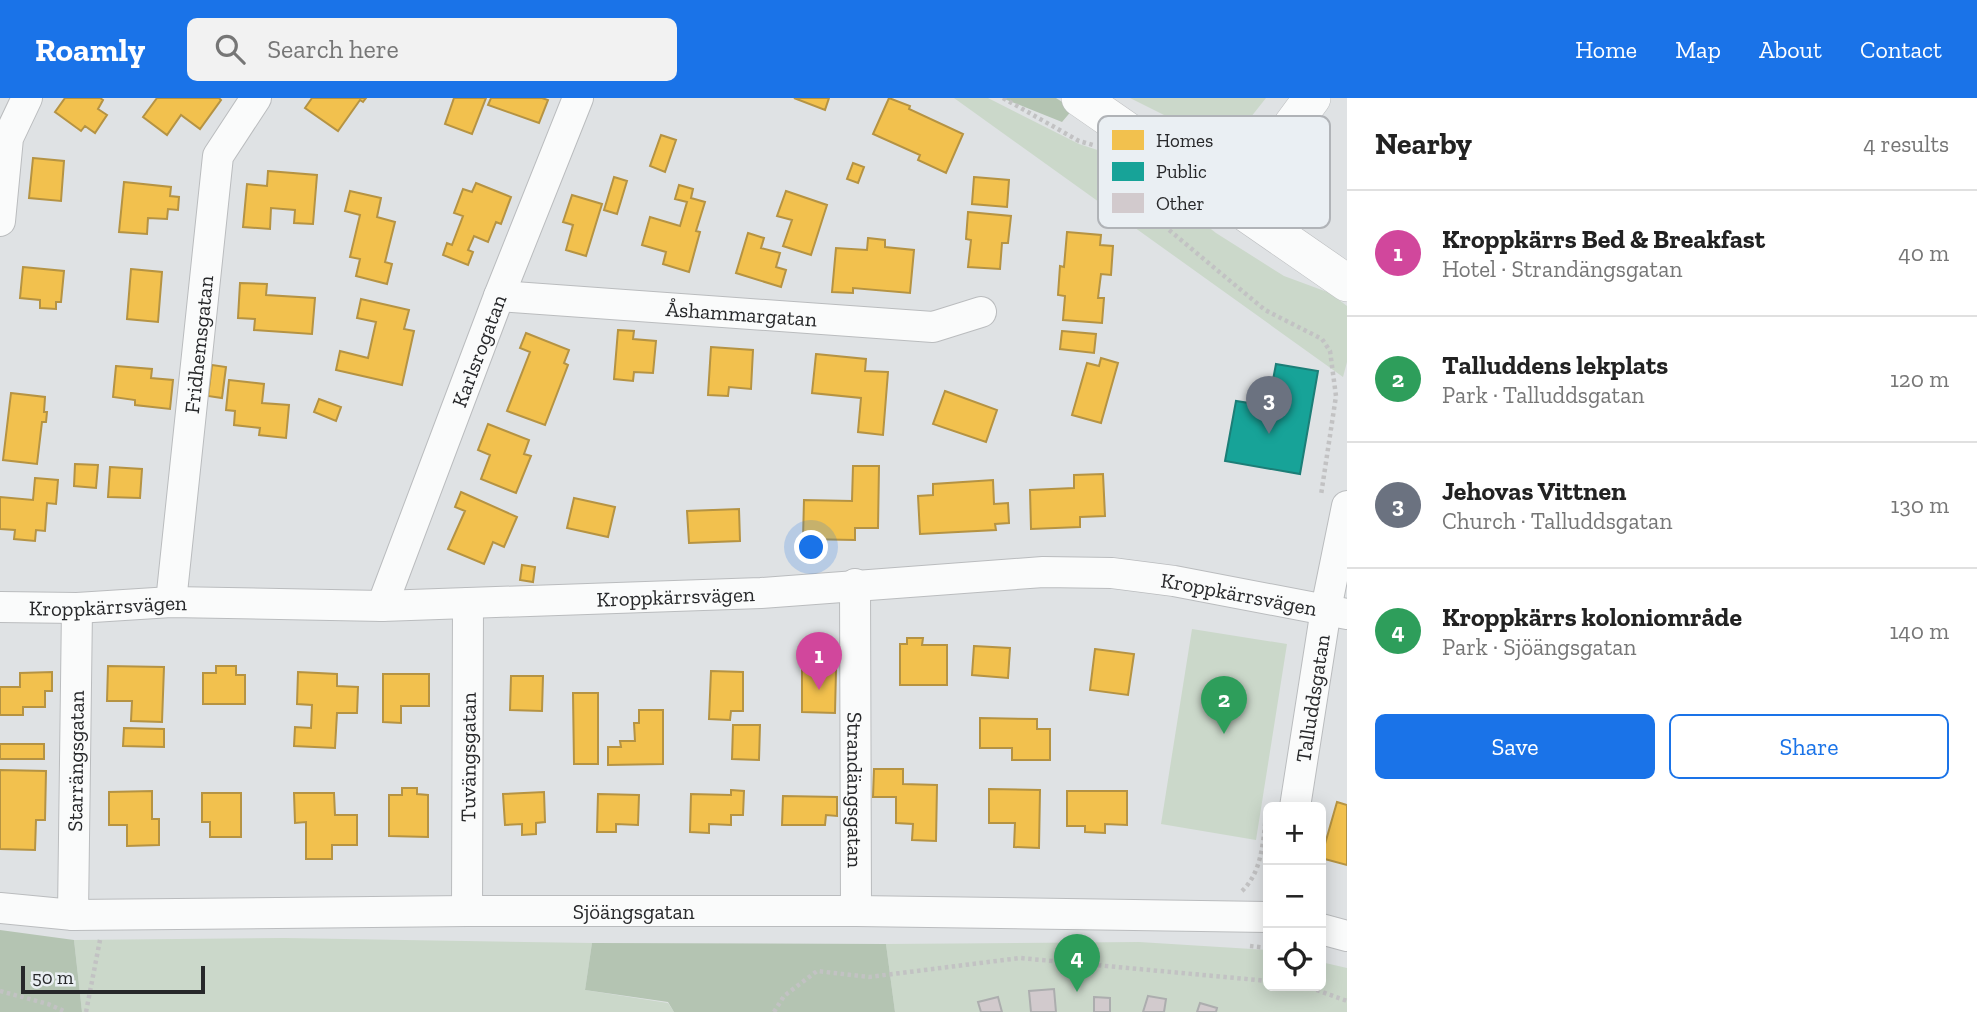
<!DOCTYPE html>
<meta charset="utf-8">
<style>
body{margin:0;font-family:"Zilla Slab",serif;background:#f2f2f2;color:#222}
.controls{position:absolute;right:21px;bottom:21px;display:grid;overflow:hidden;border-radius:10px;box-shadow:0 4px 18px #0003}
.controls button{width:63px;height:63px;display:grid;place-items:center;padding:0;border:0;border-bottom:2px solid #e0e0e0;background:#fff;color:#222;font:35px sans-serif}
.scale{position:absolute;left:21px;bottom:18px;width:184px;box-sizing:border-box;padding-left:7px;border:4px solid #27282a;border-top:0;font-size:19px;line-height:24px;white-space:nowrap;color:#27282a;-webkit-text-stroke:5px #eaeff3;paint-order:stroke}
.you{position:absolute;left:812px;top:450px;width:24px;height:24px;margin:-18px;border:5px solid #fff;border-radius:50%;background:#1a73e8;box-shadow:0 0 0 10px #1a73e833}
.badge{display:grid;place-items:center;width:46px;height:46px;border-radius:50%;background:#1a73e8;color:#fff;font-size:23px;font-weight:700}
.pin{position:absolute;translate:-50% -58px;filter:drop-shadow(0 2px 4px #0008)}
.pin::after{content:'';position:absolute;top:37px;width:24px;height:21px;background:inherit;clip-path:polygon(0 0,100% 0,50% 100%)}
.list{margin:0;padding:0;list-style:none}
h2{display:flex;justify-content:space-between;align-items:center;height:91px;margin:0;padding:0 28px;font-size:30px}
h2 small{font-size:23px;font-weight:400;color:#767676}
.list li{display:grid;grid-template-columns:46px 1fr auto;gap:21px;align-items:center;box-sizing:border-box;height:126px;padding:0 28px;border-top:2px solid #e0e0e0}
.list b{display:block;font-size:26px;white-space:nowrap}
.list p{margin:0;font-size:23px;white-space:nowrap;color:#767676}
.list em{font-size:23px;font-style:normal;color:#767676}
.actions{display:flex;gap:14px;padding:21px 28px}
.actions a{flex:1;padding:16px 0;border:2px solid #1a73e8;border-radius:10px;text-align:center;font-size:24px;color:#1a73e8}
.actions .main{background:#1a73e8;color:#fff}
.icon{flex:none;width:38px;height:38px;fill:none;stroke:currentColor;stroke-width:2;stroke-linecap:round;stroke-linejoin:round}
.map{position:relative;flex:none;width:1347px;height:914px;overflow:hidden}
header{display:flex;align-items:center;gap:42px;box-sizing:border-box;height:98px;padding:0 35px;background:#1a73e8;color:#fff}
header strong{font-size:33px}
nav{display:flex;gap:38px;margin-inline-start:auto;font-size:24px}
.search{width:490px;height:63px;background:#f2f2f2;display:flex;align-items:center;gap:18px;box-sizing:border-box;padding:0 24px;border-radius:10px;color:#767676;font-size:26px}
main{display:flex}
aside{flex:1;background:#fff}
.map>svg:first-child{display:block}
.green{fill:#cbd8ca}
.forest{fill:#b4c4b2}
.homes{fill:#f2c14e;stroke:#b59343;stroke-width:2}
.public{fill:#17a398;stroke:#1c7e77;stroke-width:2}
.building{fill:#d2cacd;stroke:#acadae;stroke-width:2}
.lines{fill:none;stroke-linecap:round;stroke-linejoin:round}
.minor-casing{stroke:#babcbe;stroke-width:32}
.tertiary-casing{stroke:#babcbe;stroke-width:38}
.path{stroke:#c2c2c3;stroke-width:4.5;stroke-dasharray:3.5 3.5;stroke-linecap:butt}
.minor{stroke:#fafbfb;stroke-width:30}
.tertiary{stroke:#fafbfb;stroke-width:37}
.labels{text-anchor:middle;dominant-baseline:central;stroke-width:7;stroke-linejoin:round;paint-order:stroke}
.street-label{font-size:21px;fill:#27282a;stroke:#eaeff3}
.key{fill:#eaeff3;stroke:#b0b3b7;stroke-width:2}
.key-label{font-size:19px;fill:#27282a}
</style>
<header>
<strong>Roamly</strong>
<div class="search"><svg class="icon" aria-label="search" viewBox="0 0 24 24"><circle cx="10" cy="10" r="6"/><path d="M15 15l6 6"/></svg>Search here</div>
<nav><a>Home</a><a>Map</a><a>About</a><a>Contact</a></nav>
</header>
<main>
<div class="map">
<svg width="1347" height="914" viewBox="0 0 1347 914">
<rect width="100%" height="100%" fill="#dfe2e4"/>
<path class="green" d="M954 0H988L1079 46 1119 59 1216 135 1284 178 1330 195 1347 208V264L1343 279Z
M1130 0H1266L1243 29 1200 35Z
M1192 531 1287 546 1256 742 1161 726Z
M284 840 592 845 585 892 668 905 674 914H82L74 842Z
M1139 844 1268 852V888H1321V864L1347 870V914H895L886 846Z"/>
<path class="forest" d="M1002 0H1056L1073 11 1062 24Z
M0 832 74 842 82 914H0Z
M592 845 886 846 895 914H674L668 904 585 892Z"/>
<path class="homes" d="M65 0H100L103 2 98 11 107 17 95 35 85 28 81 33 55 14Z
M157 0H219L221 2 200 31 181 17 167 37 143 19Z
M312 0H366L363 4 360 2 338 33 305 10Z
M454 0H486L472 36 445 26Z
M491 0H542L548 2 539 25 488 7Z
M794 0H829L825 12Z
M889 0 910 8 909 11 963 36 946 75 918 62 920 57 873 36Z
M661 37 676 42 665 74 650 68Z
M33 60 64 63 61 103 29 100Z
M853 65 864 69 858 85 847 81Z
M268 73 317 77 313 126 294 125 295 112 271 110 270 131 243 129 247 86 267 88Z
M614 79 627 83 617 116 604 112Z
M974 79 1009 82 1007 109 972 106Z
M124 84 171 89 170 98 179 99 178 112 168 111 167 121 148 120 147 136 119 134Z
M476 85 511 99 501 126 496 124 488 144 474 138 468 152 473 154 468 167 443 157 447 145 452 147 463 118 454 115 463 91 472 94Z
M679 87 693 91 691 100 705 104 696 133 700 134 689 174 663 166 666 154 642 147 650 119 680 128 687 104 675 101Z
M350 93 381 100 377 119 395 124 385 164 392 166 387 186 356 178 360 161 350 159 360 117 345 113Z
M786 93 827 107 811 157 783 148 792 122 777 118Z
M572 97 602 106 586 158 566 152 573 127 563 124Z
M968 114 1011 118 1008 145H1002L1000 171 968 169 971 142 966 141Z
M1067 134 1101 137 1100 147 1113 148 1111 177 1101 176 1098 200H1104L1102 225 1063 222 1065 198 1058 197 1060 168 1064 169Z
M748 135 764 140 761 150 780 155 776 169 786 172 781 189 736 175Z
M868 140 885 142V149L914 152 910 195 853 190V195L832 194 836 150 867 152Z
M23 169 64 173 61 204H56V211L40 210V202L20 200Z
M131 171 162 174 158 224 127 221Z
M240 185 267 186 266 197 315 200 312 236 254 232 255 221 238 220Z
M361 201 409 212 404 231 414 233 402 287 336 272 340 253 368 260 376 224 357 220Z
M618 232 634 233 633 241 656 243 653 275 634 274 633 283 614 281Z
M1062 233 1096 236 1094 255 1060 251Z
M526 235 569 252 564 265 568 267 545 327 507 313 530 254 520 250Z
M711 249 753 252 751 291 729 289 728 298 708 297Z
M816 256 866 261 865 273 888 274 883 337 858 334 861 300 812 295Z
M1101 260 1118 265 1101 325 1072 317 1087 265 1099 268Z
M212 267 226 269 222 300 208 298Z
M116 268 152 271 151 280 173 282 170 311 135 307V302L113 299Z
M229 282 264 286 262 305 289 307 286 340 259 337 260 330 234 327 235 313 226 312Z
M945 293 997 312 986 344 933 326Z
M11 295 45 299 44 314H47L46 324H42L37 366 3 362Z
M319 301 341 309 336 323 314 314Z
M488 326 529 342 524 356 531 358 516 395 481 381 490 357 478 352Z
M75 366 98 367 96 390 74 388Z
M853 368H879L878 430H855V442L803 441 804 402 852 403Z
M110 369 142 371 140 400 108 399Z
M1103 376 1105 418 1080 419V429L1031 431 1030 392 1074 390V377Z
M35 380 58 382 56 406 47 405 45 433 36 432 35 443 14 441 15 432 0 431V399L33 402Z
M993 382 994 406 1008 405 1009 425 995 426 996 432 920 436 918 398 933 397V386Z
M461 394 517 419 504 449 493 444 484 466 448 451 465 413 455 409Z
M574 400 615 409 608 439 567 430Z
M739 411 740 443 689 445 687 413Z
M522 467 535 469 533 484 520 482Z
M907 540H923L922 547H947V587H900V546H907Z
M974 548 1010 550 1008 580 972 577Z
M1095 551 1134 556 1128 597 1090 592Z
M108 568 164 569 162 624 131 623 132 603H107Z
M216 568H236V577H245V606H203V575H216Z
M802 572H836L835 615 802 614Z
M711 573 743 574V613H731L730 622 709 621Z
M52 574V593H45V609H23V617H0V589H20V575Z
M298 574 337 576V588L358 589 357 615H337L335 650 294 648 295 629 311 630 312 607 297 606Z
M383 576H429V608H401V625L383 624Z
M511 578H543L542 613 510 612Z
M573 595H598V666H574Z
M639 612H663V666L608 667V649H621L620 643H635L634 625H639Z
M980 620 1037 621V631H1050V662H1012V650H980Z
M733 627H760L759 662 732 661Z
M124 630 164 631V649L123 648Z
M0 646H44V661H0Z
M874 671H903V686L937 687 936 743 912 742 913 726 896 725V699H873Z
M0 672 46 673 45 722H36L35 752 0 751Z
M402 690H417V696L428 697V739L389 738V697H402Z
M989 691 1040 692 1039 750 1014 749 1015 725H989Z
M731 692 744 693 743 717H731V727L709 726V735L690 734 691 696 731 697Z
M152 693V721H159V747L127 748V727H109V694Z
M1067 693H1127V727L1105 726V735L1085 734V728H1067Z
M544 694 545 724 536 725V736L522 737V726L505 727 503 696Z
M202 695H241V739H210V724H202Z
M294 695H334L335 717H357V747H332V761H306V724L295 725Z
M598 696 639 697 638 727 616 726V734H597Z
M783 698 837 699V718L826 717 825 727H782Z
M1337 704 1347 707V767L1321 760Z"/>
<path class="public" d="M1276 266 1318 273 1300 376 1225 363 1236 303 1268 308Z"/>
<path class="building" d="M1054 891 1056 914H1031L1029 893Z
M1148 898 1166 901 1164 914H1143Z
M998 899 1002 914H981L978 904Z
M1094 899 1110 900V914H1094Z
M1200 905 1217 910 1216 914H1197Z"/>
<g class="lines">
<defs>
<g id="minor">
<path d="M0 123 8 40 27 0"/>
<path id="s1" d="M499 198 933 229 981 214"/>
<path id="s2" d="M855 486 856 813"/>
<path id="s3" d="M171 504 218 58 256 0"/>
<path id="s4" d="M382 508 499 198 578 0"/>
<path id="s5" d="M0 509 77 510 171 504 382 508 761 495 1043 474 1112 475 1174 483 1347 516"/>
<path id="s6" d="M1295 709 1326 511 1347 408"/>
<path id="s7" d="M0 810 73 817 467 813H856L1268 819"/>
<path id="s8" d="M467 813 468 505"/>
<path id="s9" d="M73 817 77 510"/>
<path d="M1321 831 1347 838"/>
</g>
<path id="tertiary" d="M1080 0 1347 185
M1233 107 1312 0"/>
</defs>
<use href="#minor" class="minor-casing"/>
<use href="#tertiary" class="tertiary-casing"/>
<path class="path" d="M1003 0 1079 43 1093 47
M1200 45 1246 37
M1113 61 1129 88 1169 132 1265 212 1322 241 1330 253 1336 298 1321 397
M1242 793C1264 772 1263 738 1267 710
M1250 848 1268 850
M1296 888 1314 891 1347 903
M0 893 48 906 66 914
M86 914 100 842
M774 914 784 898 817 873 869 879 1020 860 1268 883"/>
<use href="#minor" class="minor"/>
<use href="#tertiary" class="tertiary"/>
</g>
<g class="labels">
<g class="street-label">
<text stroke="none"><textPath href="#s1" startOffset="243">Åshammargatan</textPath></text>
<text stroke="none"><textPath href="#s3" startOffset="259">Fridhemsgatan</textPath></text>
<text stroke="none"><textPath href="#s4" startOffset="273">Karlsrogatan</textPath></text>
<text stroke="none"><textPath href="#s5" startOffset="1242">Kroppkärrsvägen</textPath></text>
<text stroke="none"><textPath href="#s5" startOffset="676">Kroppkärrsvägen</textPath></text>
<text stroke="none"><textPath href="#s5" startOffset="108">Kroppkärrsvägen</textPath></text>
<text stroke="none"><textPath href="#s6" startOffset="110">Talluddsgatan</textPath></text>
<text stroke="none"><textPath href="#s8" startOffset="154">Tuvängsgatan</textPath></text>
<text stroke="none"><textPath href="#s9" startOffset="154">Starrängsgatan</textPath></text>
<text stroke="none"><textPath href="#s2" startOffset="206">Strandängsgatan</textPath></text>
<text stroke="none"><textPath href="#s7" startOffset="634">Sjöängsgatan</textPath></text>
</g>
</g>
<rect x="1098" y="18" width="232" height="112" rx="10" class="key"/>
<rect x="1112" y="32" width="32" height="20" fill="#f2c14e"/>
<rect x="1112" y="64" width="32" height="19" fill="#17a398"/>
<rect x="1112" y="95" width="32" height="20" fill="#d2cacd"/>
<g class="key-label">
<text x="1156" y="49">Homes</text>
<text x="1156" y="80">Public</text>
<text x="1156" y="112">Other</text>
</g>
</svg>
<div class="controls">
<button>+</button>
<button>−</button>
<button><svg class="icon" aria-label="locate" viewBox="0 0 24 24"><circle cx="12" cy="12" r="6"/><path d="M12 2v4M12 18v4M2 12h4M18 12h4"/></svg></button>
</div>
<div class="scale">50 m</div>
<div class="you"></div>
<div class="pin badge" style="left:819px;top:592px;background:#d1479c">1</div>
<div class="pin badge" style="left:1224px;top:636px;background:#2e9e5b">2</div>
<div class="pin badge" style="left:1269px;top:336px;background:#6b7280">3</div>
<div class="pin badge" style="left:1077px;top:894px;background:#2e9e5b">4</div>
</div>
<aside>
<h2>Nearby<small>4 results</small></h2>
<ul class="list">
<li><span class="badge" style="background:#d1479c">1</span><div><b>Kroppkärrs Bed &amp; Breakfast</b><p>Hotel · Strandängsgatan</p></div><em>40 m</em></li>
<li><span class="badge" style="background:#2e9e5b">2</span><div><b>Talluddens lekplats</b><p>Park · Talluddsgatan</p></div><em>120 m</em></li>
<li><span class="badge" style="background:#6b7280">3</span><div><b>Jehovas Vittnen</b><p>Church · Talluddsgatan</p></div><em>130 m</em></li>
<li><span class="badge" style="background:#2e9e5b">4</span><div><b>Kroppkärrs koloniområde</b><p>Park · Sjöängsgatan</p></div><em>140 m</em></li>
</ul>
<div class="actions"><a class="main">Save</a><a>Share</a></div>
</aside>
</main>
